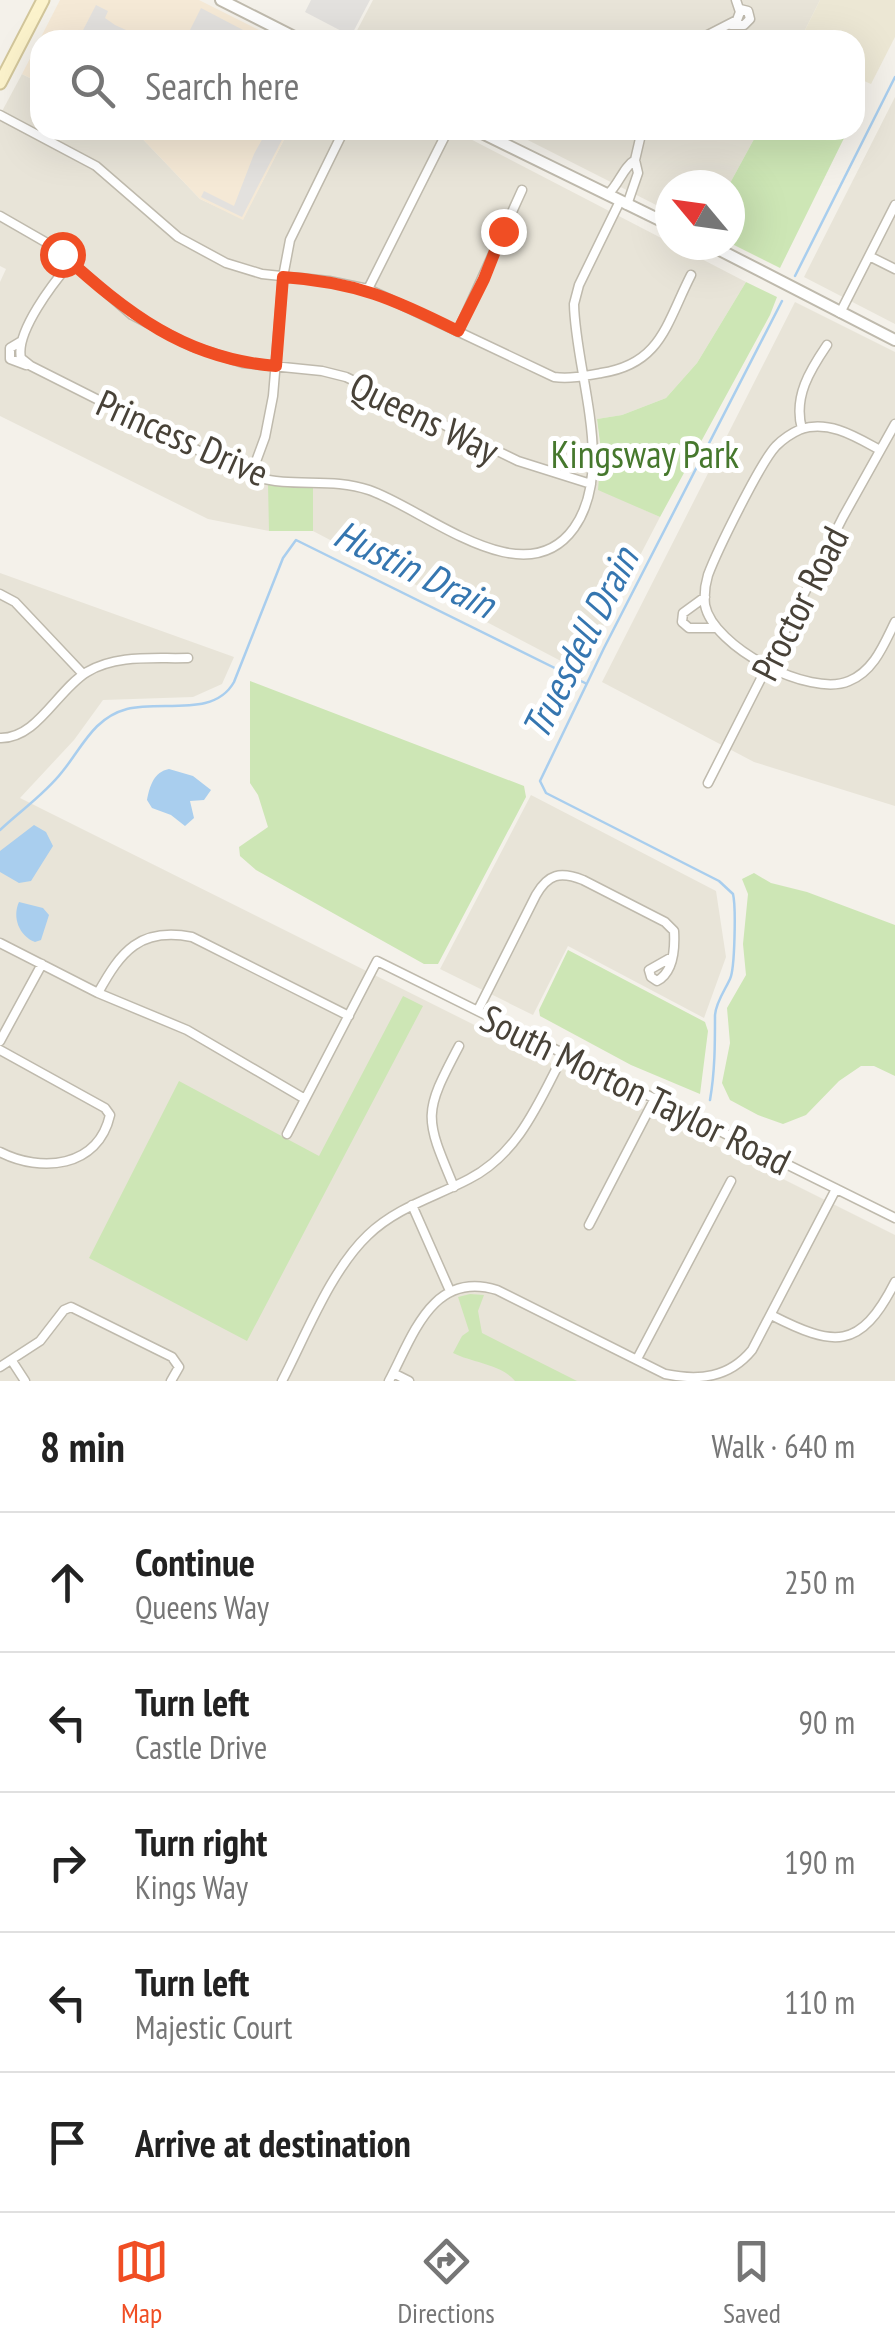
<!DOCTYPE html>
<meta charset="utf-8">
<style>
body{margin:0;font-family:"PT Sans Narrow",sans-serif;background:#f6f6f6;color:#222}
.compass{position:absolute;left:655px;top:170px;width:90px;height:90px;border-radius:50%;background:#fff;box-shadow:0 10px 40px #0002;rotate:299deg}
.stop{position:absolute;width:30px;height:30px;margin:-22px;border:8px solid #f04e24;border-radius:50%;background:#fff}
.stop.end{background:#f04e24;border-color:#fff;box-shadow:0 2px 10px #0008}
.list{margin:0;padding:0;list-style:none}
h2{display:flex;justify-content:space-between;align-items:center;height:130px;margin:0;padding:0 40px;font-size:42px}
h2 small{font-size:32px;font-weight:400;color:#767676}
.list li{display:grid;grid-template-columns:65px 1fr auto;gap:30px;align-items:center;box-sizing:border-box;height:140px;padding:0 40px;border-top:2px solid #e0e0e0}
.list b{display:block;font-size:38px;white-space:nowrap}
.list p{margin:0;font-size:32px;white-space:nowrap;color:#767676}
.list em{font-size:32px;font-style:normal;color:#767676}
.icon{flex:none;width:55px;height:55px;fill:none;stroke:currentColor;stroke-width:2;stroke-linecap:round;stroke-linejoin:round}
.map{position:relative;flex:none;width:895px;height:1381px;overflow:hidden}
.search{position:absolute;background:#fff;box-shadow:0 10px 40px #0002;left:30px;right:30px;top:30px;height:110px;display:flex;align-items:center;gap:25px;box-sizing:border-box;padding:0 35px;border-radius:30px;color:#767676;font-size:38px}
.sheet{height:830px;background:#fff}
nav{display:flex;justify-content:space-around;align-items:center;box-sizing:border-box;height:140px;border-top:2px solid #e0e0e0;background:#fff;font-size:28px;color:#767676}
nav a{display:grid;justify-items:center;gap:5px}
nav .on{color:#f04e24}
.map>svg:first-child{display:block}
.residential{fill:#e8e4d8}
.commercial{fill:#f5e9d6}
.education{fill:#ece7d4}
.green{fill:#cde6b5}
.parking{fill:#e3e1de}
.water{fill:#a9ceee}
.lines{fill:none;stroke-linecap:round;stroke-linejoin:round}
.stream{stroke:#a9ceee;stroke-width:2.5}
.minor-casing{stroke:#bfbaad;stroke-width:11}
.tertiary-casing{stroke:#bfbaad;stroke-width:14}
.secondary-casing{stroke:#d2c69b;stroke-width:15}
.minor{stroke:#fff;stroke-width:8}
.tertiary{stroke:#fff;stroke-width:10}
.secondary{stroke:#fcf3cc;stroke-width:11}
.route{stroke:#f04e24;stroke-width:12}
.labels{text-anchor:middle;dominant-baseline:central;stroke-width:10;stroke-linejoin:round;paint-order:stroke}
.street-label{font-size:38px;fill:#484238;stroke:#fff}
.park-label{font-size:38px;fill:#46782d;stroke:#fff}
.water-label{font-size:40px;font-style:italic;fill:#3576b0;stroke:#fff}
</style>
<div class="map">
<svg width="895" height="1381" viewBox="0 0 895 1381">
<rect width="100%" height="100%" fill="#f4f1ea"/>
<path class="residential" d="M373 0H820L800 40H352Z
M22 74 40 83V130H134L200 199 243 219 289 130H453L746 282 697 363 666 398 622 415 597 419 601 471 640 508 660 517 580 671 313 531H269L208 519 0 416V282L6 269 0 266V115Z
M895 97V324L804 277Z
M508 130H759L729 185H670V212Z
M795 302 895 352V806L754 762 602 682Z
M0 573 234 657 222 684 193 697 103 700 74 740 20 798 895 1235V1381H0Z
M531 795 716 891 726 957 704 1018 568 946 533 1015 440 969Z"/>
<path class="commercial" d="M60 0H199L279 40H40V83L22 74Z
M134 130H289L243 220 200 199Z"/>
<path class="education" d="M820 0H895V37L871 84 855 77V40H800Z"/>
<path class="green" d="M759 130H848L780 268 730 243 729 185Z
M746 282 777 297 770 315 660 517 598 490 601 451 597 419 622 415 666 398 697 363Z
M268 484 313 486V531H269Z
M250 681 524 786 526 797 438 964H424L256 870 240 856 239 847 268 827 258 795 250 783Z
M754 873 771 883 807 892 895 925V1076L874 1066H861L839 1081 806 1115 783 1124 758 1115 730 1100 722 1083 730 1043 727 1008 746 975 743 944 748 894 742 879Z
M568 950 705 1022 708 1031 700 1094 631 1065 540 1016 539 1010Z
M403 996 423 1006 247 1341 89 1258 179 1081 319 1156Z
M470 1294 484 1295 478 1311 482 1333 577 1381H515C501 1364 473 1363 453 1353L462 1336 469 1331 458 1297Z"/>
<path class="parking" d="M311 0H370L351 36 305 12Z
M96 5 108 11 105 18 115 25 148 40H93L81 34Z
M201 8 262 40H185Z
M273 130H287L242 217 201 197 204 191 234 206 254 154 265 134 270 136Z"/>
<path class="water" d="M169 769 193 776 211 790 204 800 190 801 194 818 185 826 171 815 152 808 147 800C150 785 154 772 169 769Z
M34 825 46 832 53 846 31 881 19 883 0 872V851Z
M19 902 43 908 49 915 41 940 35 942C19 936 12 917 19 902Z"/>
<g class="lines">
<path class="stream" d="M795 276 895 77
M0 830C20 811 45 794 62 772 82 748 93 718 127 709 162 700 214 718 234 682L283 558 296 540 585 683
M710 1100C715 1071 715 1044 715 1015 716 1002 725 990 730 979 735 969 736 906 733 894L719 881 546 793 540 781 604 648 782 301"/>
<defs>
<path id="minor" d="M731 25H744L750 19 748 11 740 9
M698 40 737 20 740 12 736 0
M0 115 96 166 178 237 226 263 262 274 329 281 368 289 554 377C570 379 585 376 601 373 661 364 666 324 691 275
M635 160 642 130
M607 195C619 185 623 167 635 160L638 173 627 205
M0 216 54 247 132 315 191 346 243 363 322 371 346 377 518 461 591 484
M869 256 895 269
M71 262C54 282 15 332 21 358L31 366C78 390 126 414 174 438 201 451 227 468 256 477 293 488 332 477 369 490 425 509 524 598 574 528 616 469 575 371 574 304L579 285 620 201
M368 289 448 130
M840 313 895 205
M458 331 522 190
M20 342 10 348V359L26 365
M802 429C793 397 810 370 827 345
M880 450C856 437 830 420 801 429 792 433 783 439 776 446 760 463 717 551 708 575 705 585 704 595 705 605 713 647 810 698 849 681 874 671 884 644 895 622
M251 475 265 437 273 396 283 277 290 240 344 130
M0 594 15 602 83 674
M705 597 683 613 682 622 689 628H714
M0 738C37 739 57 690 87 672 117 654 154 659 188 658
M708 783 843 517 895 424
M0 943 98 993 187 1030 305 1099
M98 993C121 951 140 927 192 937L349 1016
M478 1010 536 895C548 874 560 871 583 880L665 922 674 931C675 948 674 972 657 981L651 977 649 970 672 957
M0 1041 42 964
M0 1050 105 1108 110 1115C98 1168 41 1173 0 1152
M287 1134 377 961 895 1218
M454 1187C424 1116 423 1114 459 1046
M412 1205 450 1291
M589 1225 655 1098
M771 1315C834 1347 860 1351 895 1282
M637 1359 731 1181
M12 1361 25 1381
M0 1367 40 1341 64 1310 71 1307 172 1357 179 1367 171 1381
M393 1373 409 1381
M282 1381C306 1335 331 1270 368 1235 397 1207 435 1197 469 1179 520 1153 540 1099 565 1052
M389 1381C413 1336 432 1270 497 1290L665 1374C699 1381 729 1378 752 1350L836 1189"/>
<path id="tertiary" d="M221 0 300 40
M476 130 670 225
M710 245 895 340"/>
<path id="secondary" d="M0 83 43 0"/>
</defs>
<use href="#minor" class="minor-casing"/>
<use href="#tertiary" class="tertiary-casing"/>
<use href="#secondary" class="secondary-casing"/>
<use href="#minor" class="minor"/>
<use href="#tertiary" class="tertiary"/>
<use href="#secondary" class="secondary"/>
</g>
<g class="lines">
<path class="route" d="M62 254C127 313 185 359 276 366L283 277C356 282 394 299 458 331L484 279 503 231"/>
</g>
<g class="labels">
<g class="street-label">
<text transform="translate(425 417) rotate(26)">Queens Way</text>
<text transform="translate(183 437) rotate(24)">Princess Drive</text>
<text transform="translate(799 603) rotate(-63)">Proctor Road</text>
<text transform="translate(636 1089) rotate(26)">South Morton Taylor Road</text>
</g>
<g class="park-label">
<text x="645" y="453">Kingsway Park</text>
</g>
<g class="water-label">
<text transform="translate(415 568) rotate(26)">Hustin Drain</text>
<text transform="translate(579 643) rotate(-63)">Truesdell Drain</text>
</g>
</g>
</svg>
<svg class="compass" viewBox="-18 -18 36 36"><path d="M0-13l5 13h-10z" fill="#e53935"/><path d="M0 13l5-13h-10z" fill="#767676"/></svg>
<div class="stop" style="left:62px;top:254px"></div>
<div class="stop end" style="left:503px;top:231px"></div>
<div class="search"><svg class="icon" aria-label="search" viewBox="0 0 24 24"><circle cx="10" cy="10" r="6"/><path d="M15 15l6 6"/></svg>Search here</div>
</div>
<section class="sheet">
<h2>8 min<small>Walk · 640 m</small></h2>
<ul class="list">
<li><svg class="icon" aria-label="ahead" viewBox="0 0 24 24"><path d="M12 20V5M6 11l6-6 6 6"/></svg><div><b>Continue</b><p>Queens Way</p></div><em>250 m</em></li>
<li><svg class="icon" aria-label="left" viewBox="0 0 24 24"><path d="M17 20v-9H6M10 6l-5 5 5 5"/></svg><div><b>Turn left</b><p>Castle Drive</p></div><em>90 m</em></li>
<li><svg class="icon" aria-label="right" viewBox="0 0 24 24"><path d="M7 20v-9h11M14 6l5 5-5 5"/></svg><div><b>Turn right</b><p>Kings Way</p></div><em>190 m</em></li>
<li><svg class="icon" aria-label="left" viewBox="0 0 24 24"><path d="M17 20v-9H6M10 6l-5 5 5 5"/></svg><div><b>Turn left</b><p>Majestic Court</p></div><em>110 m</em></li>
<li><svg class="icon" aria-label="arrive" viewBox="0 0 24 24"><path d="M6 21V4h12l-3 4 3 4H6"/></svg><div><b>Arrive at destination</b></div></li>
</ul>
</section>
<nav>
<a class="on"><svg class="icon" aria-label="map" viewBox="0 0 24 24"><path d="M3 6l6-2 6 2 6-2v14l-6 2-6-2-6 2zM9 4v14M15 6v14"/></svg>Map</a>
<a><svg class="icon" aria-label="directions" viewBox="0 0 24 24"><path d="M12 3l9 9-9 9-9-9zM9 14v-3h6M13 9l2 2-2 2"/></svg>Directions</a>
<a><svg class="icon" aria-label="saved" viewBox="0 0 24 24"><path d="M7 4h10v16l-5-4-5 4z"/></svg>Saved</a>
</nav>
